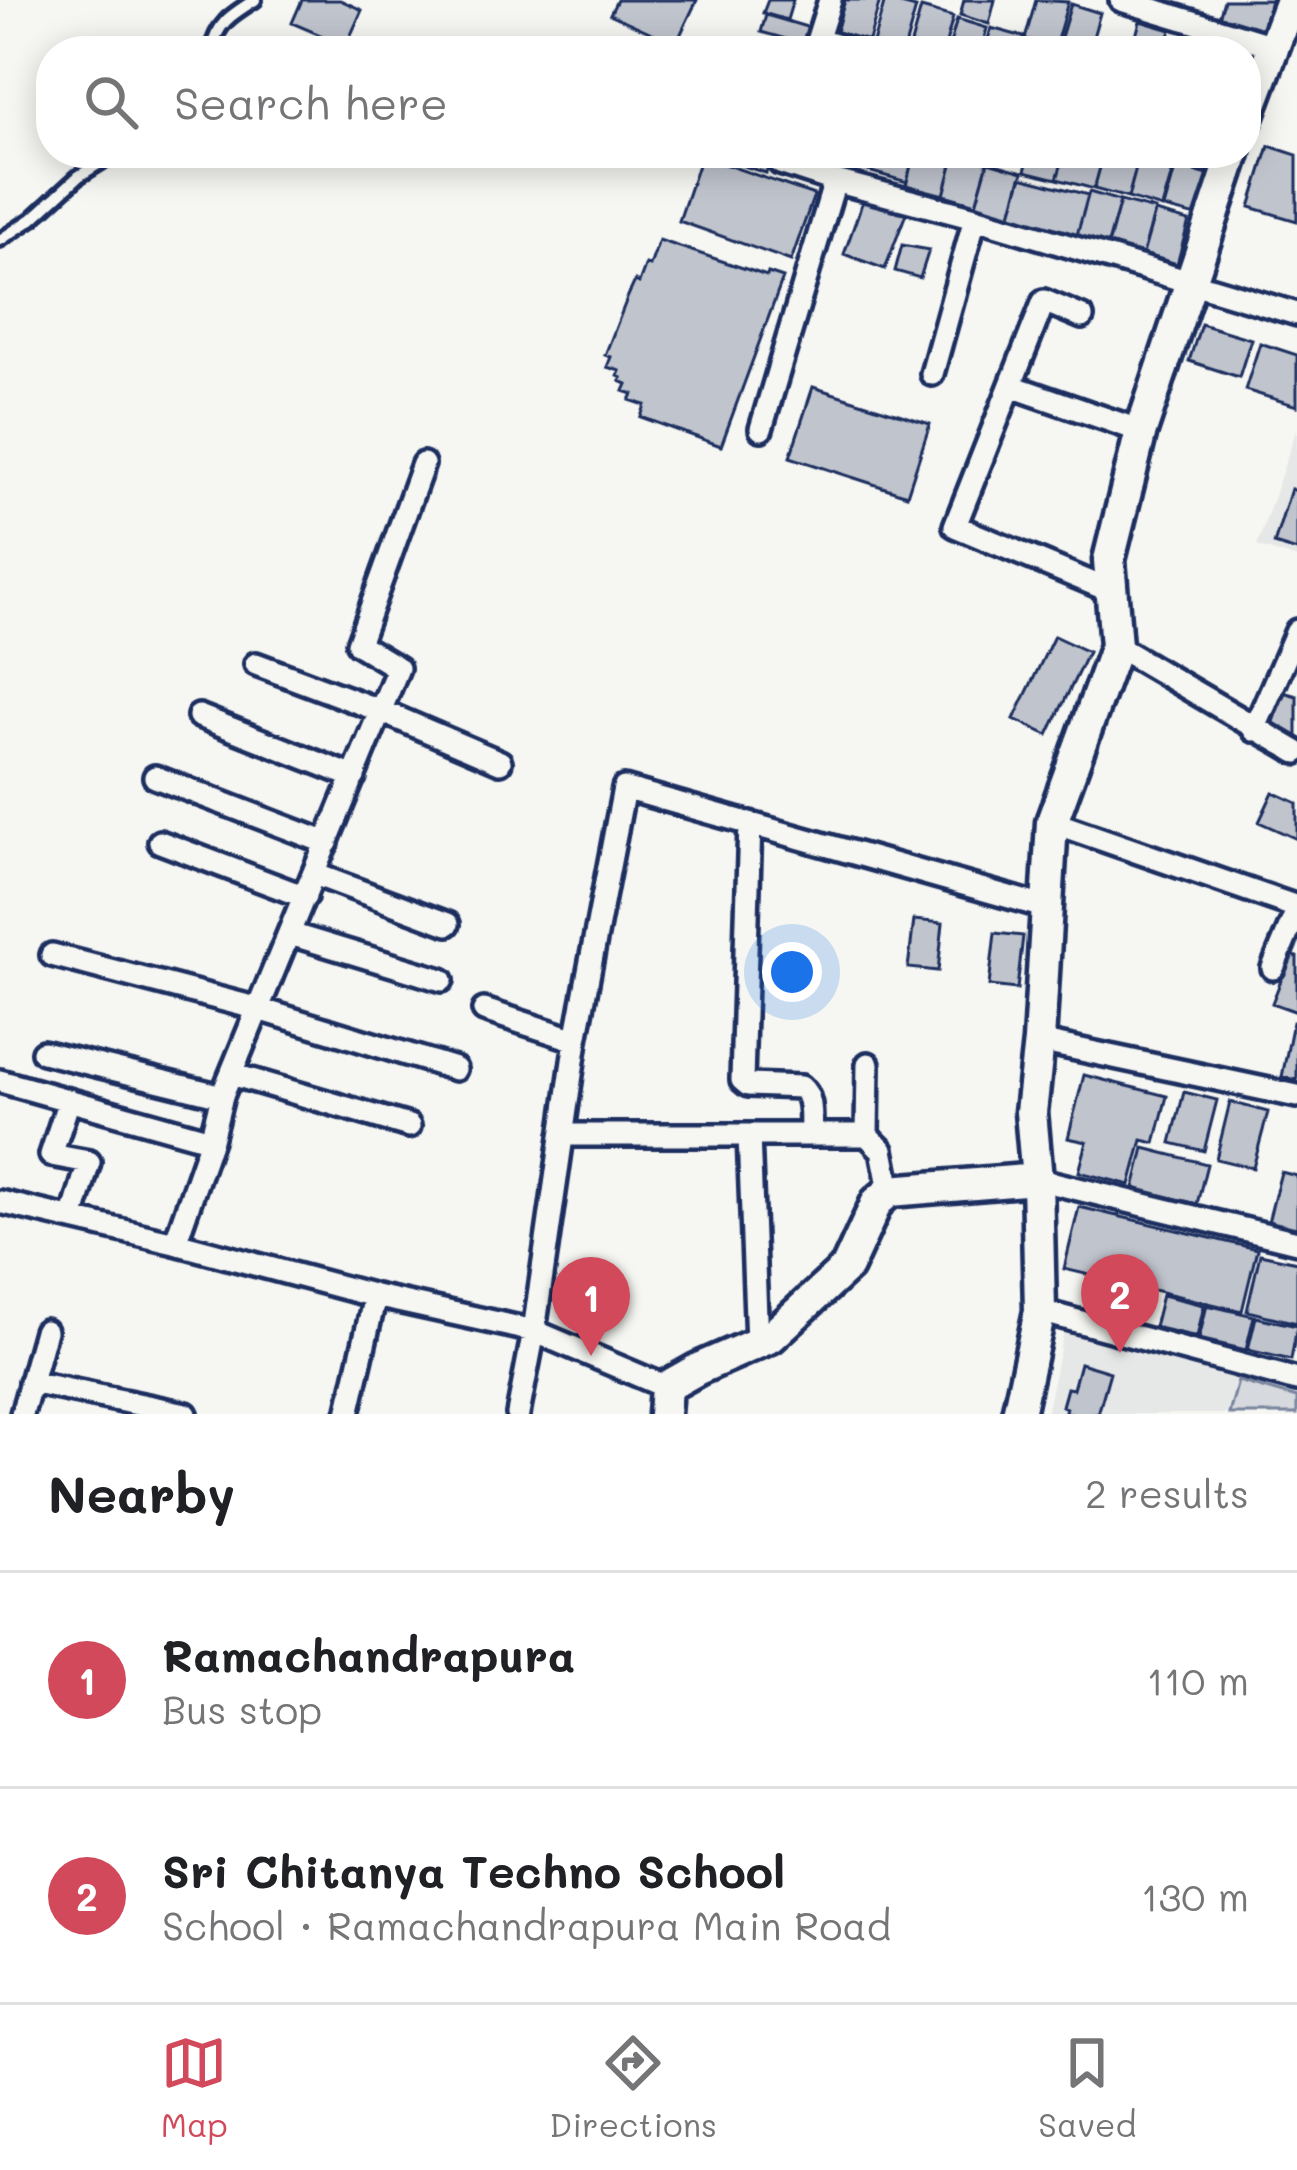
<!DOCTYPE html>
<meta charset="utf-8">
<style>
body{margin:0;font-family:Mali,sans-serif;background:#f6f6f6;color:#202124}
.you{position:absolute;left:792px;top:972px;width:42px;height:42px;margin:-30px;border:9px solid #fff;border-radius:50%;background:#1a73e8;box-shadow:0 0 0 18px #1a73e833}
.badge{display:grid;place-items:center;width:78px;height:78px;border-radius:50%;background:#d1495b;color:#fff;font-size:39px;font-weight:700}
.pin{position:absolute;translate:-50% -99px;filter:drop-shadow(0 3px 6px #0008)}
.pin::after{content:'';position:absolute;top:63px;width:42px;height:36px;background:inherit;clip-path:polygon(0 0,100% 0,50% 100%)}
.list{margin:0;padding:0;list-style:none}
h2{display:flex;justify-content:space-between;align-items:center;height:156px;margin:0;padding:0 48px;font-size:51px}
h2 small{font-size:39px;font-weight:400;color:#757577}
.list li{display:grid;grid-template-columns:78px 1fr auto;gap:36px;align-items:center;box-sizing:border-box;height:216px;padding:0 48px;border-top:3px solid #e0e0e0}
.list b{display:block;font-size:45px;white-space:nowrap}
.list p{margin:0;font-size:39px;white-space:nowrap;color:#757577}
.list em{font-size:39px;font-style:normal;color:#757577}
.icon{flex:none;width:66px;height:66px;fill:none;stroke:currentColor;stroke-width:2;stroke-linecap:round;stroke-linejoin:round}
.map{position:relative;flex:none;width:1297px;height:1414px;overflow:hidden}
.search{position:absolute;background:#fff;box-shadow:0 6px 30px #0003;left:36px;right:36px;top:36px;height:132px;display:flex;align-items:center;gap:30px;box-sizing:border-box;padding:0 42px;border-radius:48px;color:#757577;font-size:45px}
.sheet{height:588px;background:#fff}
nav{display:flex;justify-content:space-around;align-items:center;box-sizing:border-box;height:168px;border-top:3px solid #e0e0e0;background:#fff;font-size:33px;color:#757577}
nav a{display:grid;justify-items:center;gap:6px}
nav .on{color:#d1495b}
.map>svg:first-child{display:block}
.built{fill:#e6e7e7}
.green{fill:#d6d9dd;stroke:#78849e;stroke-width:3}
.lines{fill:none;stroke-linecap:round;stroke-linejoin:round}
.stream{stroke:#717e99;stroke-width:8}
.building{fill:#c0c4cd;stroke:#1b2f5e;stroke-width:3}
.lane-casing{stroke:#1b2f5e;stroke-width:20}
.street-casing{stroke:#1b2f5e;stroke-width:30}
.secondary-casing{stroke:#1b2f5e;stroke-width:39}
.lane{stroke:#f6f6f2;stroke-width:10}
.street{stroke:#f6f6f2;stroke-width:21}
.secondary{stroke:#f6f6f2;stroke-width:30}
</style>
<div class="map">
<svg width="1297" height="1414" viewBox="0 0 1297 1414">
<rect width="100%" height="100%" fill="#f6f6f2"/>
<filter id="ink" filterUnits="userSpaceOnUse"><feTurbulence type="fractalNoise" baseFrequency=".00833" numOctaves="2"/><feDisplacementMap in="SourceGraphic" scale="24" xChannelSelector="R" yChannelSelector="G"/><feConvolveMatrix kernelMatrix="1 2 1 2 8 2 1 2 1" color-interpolation-filters="sRGB"/></filter>
<g filter="url(#ink)">
<path class="built" d="M1297 428V559L1257 546Z
M1066 1321 1297 1385V1414H1046Z"/>
<path class="green" d="M1238 1381 1297 1398V1414H1229Z"/>
<g class="lines">
<path class="stream" d="M1244 735 1297 764"/>
</g>
<path class="building" d="M302 0H340L362 10 346 46 292 23Z
M617 0H697L676 44 610 14Z
M768 0H793L787 20 763 13Z
M845 0H880L869 41 836 32Z
M885 0 916 8 904 51 873 43Z
M964 0H995L989 24 960 15Z
M1036 0 1068 2 1055 47 1025 39Z
M1224 0H1271L1263 30 1219 18Z
M1071 4 1100 13 1089 51H1072L1058 47Z
M921 8 953 17 944 51H909Z
M766 15 817 30 811 46 761 32Z
M957 19 987 28 981 51H948Z
M1140 21 1171 30 1165 51H1132Z
M991 28 1024 37 1020 51H985Z
M1177 37 1228 51H1173Z
M1269 146 1297 155V221L1250 207Z
M703 153H772L766 173Z
M839 153H872L868 171 836 163Z
M872 153H914L907 182 868 171Z
M914 153H955L944 195 906 185Z
M955 153 988 162 976 204 944 195Z
M1030 153H1065L1057 179 1025 171Z
M1065 153H1104L1094 189 1057 179Z
M1104 153H1128L1139 156 1128 198 1094 189Z
M701 156 814 195 791 261 679 221Z
M1139 157 1174 166 1162 208 1128 198Z
M988 162 1023 172 1010 218 975 208Z
M1176 166 1208 175 1196 216 1164 208Z
M1021 177 1088 195 1076 239 1009 221Z
M866 192 908 208 885 269 844 254Z
M1089 192 1120 201 1107 247 1076 239Z
M1120 201 1155 210 1143 254 1108 245Z
M1155 212 1189 221 1177 264 1143 254Z
M659 240 767 276 768 273 783 278 721 446 641 417 645 405 630 400 633 394 624 391 627 384 620 381 622 378 618 376 620 371 607 367 611 357 605 355 628 296 635 281 639 283 646 264 650 266Z
M902 245 929 250 920 278 895 271Z
M1201 324 1251 339 1239 377 1189 361Z
M1260 343 1297 355V406L1245 390Z
M813 387 930 424 907 495 790 457Z
M1291 489 1297 491V551L1274 544Z
M1054 636 1088 652 1048 735 1014 719Z
M1283 692 1297 696V743L1269 734Z
M1273 792 1297 803V839L1259 822Z
M914 920 943 923 938 971 908 968Z
M995 933 1023 936 1017 989 989 986Z
M1291 955 1297 957V1012L1272 1003Z
M1293 1022H1297V1080L1282 1077Z
M1084 1075 1167 1096 1155 1143 1142 1140 1130 1185 1079 1172 1087 1142 1068 1138Z
M1184 1092 1217 1100 1204 1151 1171 1143Z
M1230 1102 1268 1112 1253 1168 1216 1159Z
M1144 1148 1207 1164 1197 1204 1134 1188Z
M1281 1172 1297 1176V1229L1268 1222Z
M1079 1207 1257 1249 1242 1311 1064 1269Z
M1260 1254 1297 1262V1323L1247 1311Z
M1162 1295 1204 1305 1197 1337 1154 1327Z
M1207 1305 1254 1316 1246 1350 1199 1339Z
M1256 1317 1297 1326 1291 1360 1248 1350Z
M1080 1363 1110 1372 1098 1414H1064L1066 1408 1062 1406 1067 1388 1073 1389Z"/>
<g class="lines">
<defs>
<path id="lane" d="M211 51C217 23 231 15 255 0
M0 240 32 219 79 176 116 153"/>
<path id="street" d="M1121 0 1273 46
M818 40 854 51
M814 51 830 0
M783 153 780 163 835 181 975 218 1297 314
M1191 153 1230 165
M1082 317 1044 301 955 526 1113 592
M932 374 975 218
M1011 386 1141 431
M761 429 835 181
M1116 646 1297 752
M256 664 381 711 500 762
M199 716 354 777
M1254 730 1297 631
M155 777 327 843
M1052 822 1297 907
M750 823 742 1080 748 1085 801 1087C814 1098 810 1119 811 1135
M160 842 305 897
M314 874 448 924
M290 934 442 980
M52 955 259 1009 455 1069
M1273 968 1297 910
M484 1010 576 1040
M1039 1041 1297 1096
M43 1052 222 1096
M231 1074 409 1126
M0 1081 211 1140
M69 1100 51 1155 89 1162 72 1219
M562 1135H867L882 1150 890 1191
M749 1135 757 1343
M867 1135 868 1064
M1037 1179 1297 1242
M0 1202 175 1243 375 1296 534 1331 666 1387
M175 1243 211 1140 222 1096 398 668 358 644 423 464
M1040 1311 1297 1380
M30 1382 186 1414
M22 1414 45 1331
M348 1414 375 1296
M518 1414 534 1331 576 1040 624 788 1048 908"/>
<path id="secondary" d="M1246 120 1291 0
M664 1414 666 1387 698 1369 771 1337 847 1267 877 1202 890 1191 1037 1179
M1018 1414 1040 1311 1037 1179 1031 1112 1039 1041 1052 822 1116 646 1109 560 1141 431 1234 153"/>
</defs>
<use href="#lane" class="lane-casing"/>
<use href="#street" class="street-casing"/>
<use href="#secondary" class="secondary-casing"/>
<use href="#lane" class="lane"/>
<use href="#street" class="street"/>
<use href="#secondary" class="secondary"/>
</g>
</g>
</svg>
<div class="you"></div>
<div class="pin badge" style="left:591px;top:1356px">1</div>
<div class="pin badge" style="left:1120px;top:1353px">2</div>
<div class="search"><svg class="icon" aria-label="search" viewBox="0 0 24 24"><circle cx="10" cy="10" r="6"/><path d="M15 15l6 6"/></svg>Search here</div>
</div>
<section class="sheet">
<h2>Nearby<small>2 results</small></h2>
<ul class="list">
<li><span class="badge">1</span><div><b>Ramachandrapura</b><p>Bus stop</p></div><em>110 m</em></li>
<li><span class="badge">2</span><div><b>Sri Chitanya Techno School</b><p>School · Ramachandrapura Main Road</p></div><em>130 m</em></li>
</ul>
</section>
<nav>
<a class="on"><svg class="icon" aria-label="map" viewBox="0 0 24 24"><path d="M3 6l6-2 6 2 6-2v14l-6 2-6-2-6 2zM9 4v14M15 6v14"/></svg>Map</a>
<a><svg class="icon" aria-label="directions" viewBox="0 0 24 24"><path d="M12 3l9 9-9 9-9-9zM9 14v-3h6M13 9l2 2-2 2"/></svg>Directions</a>
<a><svg class="icon" aria-label="saved" viewBox="0 0 24 24"><path d="M7 4h10v16l-5-4-5 4z"/></svg>Saved</a>
</nav>
